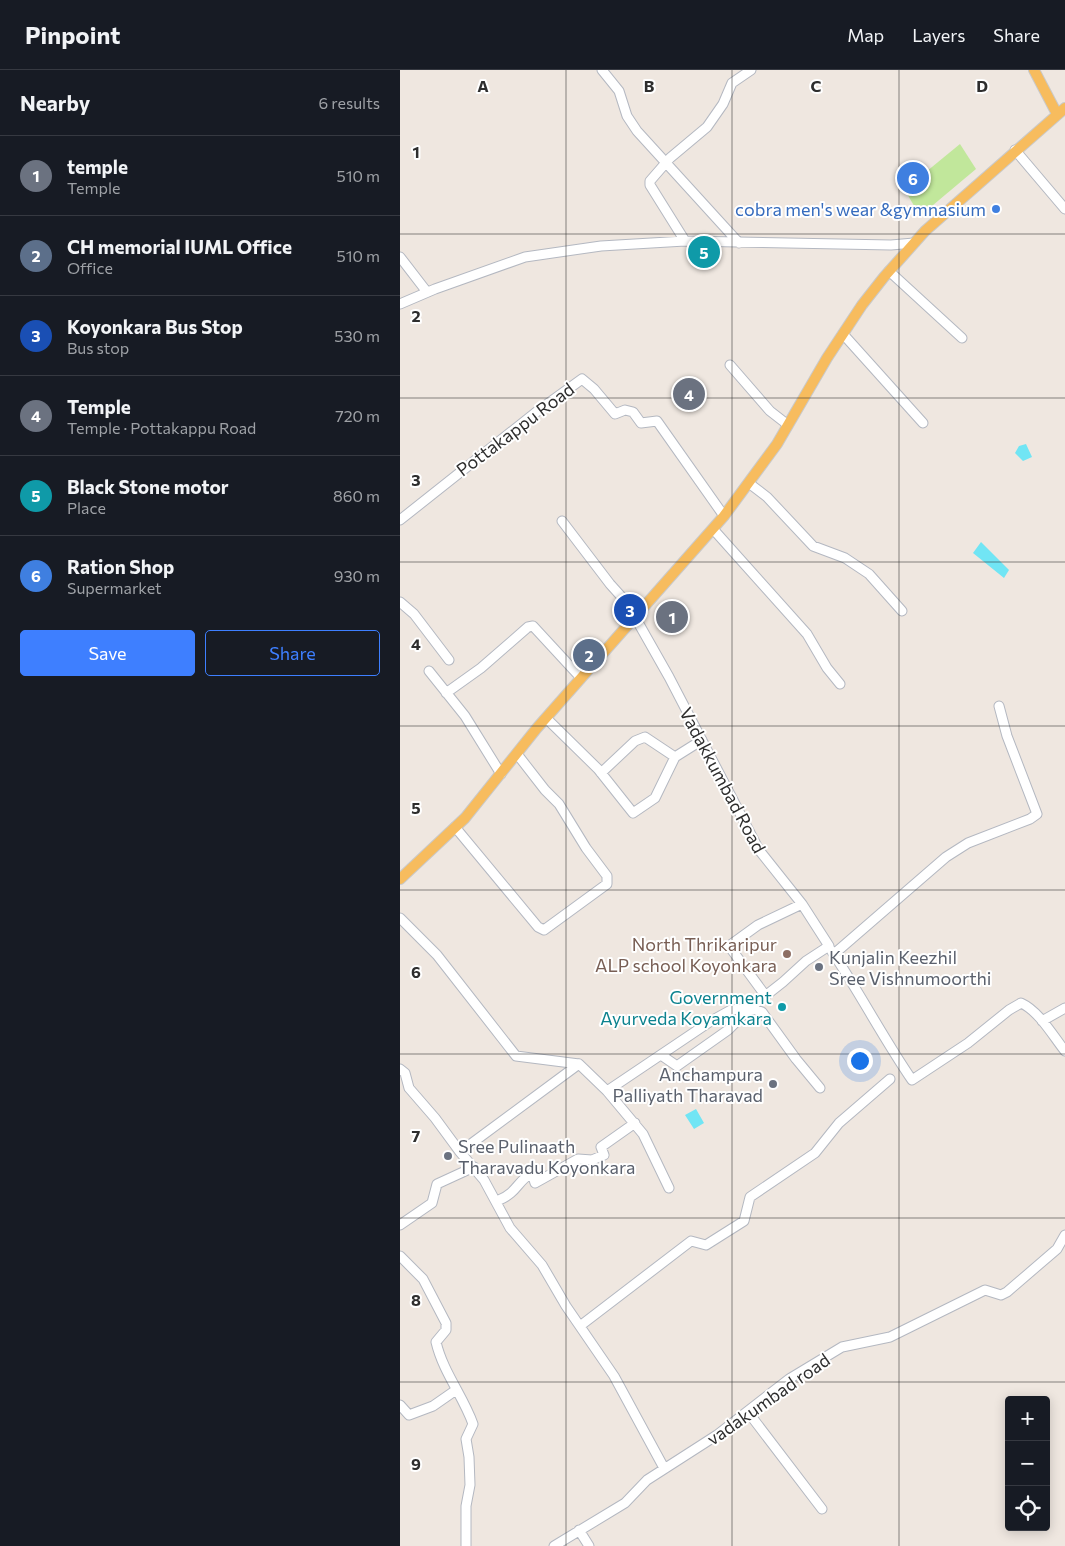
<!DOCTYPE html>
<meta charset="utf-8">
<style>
body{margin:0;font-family:Commissioner,sans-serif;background:#242831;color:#f1f3f6}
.controls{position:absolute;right:15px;bottom:15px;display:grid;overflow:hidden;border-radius:5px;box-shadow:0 2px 12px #0003}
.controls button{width:45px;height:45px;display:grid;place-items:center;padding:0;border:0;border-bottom:1px solid #363941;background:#171b24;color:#f1f3f6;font:25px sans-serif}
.you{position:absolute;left:459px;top:990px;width:18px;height:18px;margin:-12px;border:4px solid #fff;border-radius:50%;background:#1a73e8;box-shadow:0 0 0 8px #1a73e833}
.badge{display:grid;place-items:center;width:32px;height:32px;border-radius:50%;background:#3e7fff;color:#fff;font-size:16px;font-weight:700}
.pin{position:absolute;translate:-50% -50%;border:2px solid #fff;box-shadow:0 1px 5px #0006}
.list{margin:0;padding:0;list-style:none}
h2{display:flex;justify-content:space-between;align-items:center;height:65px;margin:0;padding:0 20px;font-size:21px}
h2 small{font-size:16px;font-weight:400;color:#9ea1a6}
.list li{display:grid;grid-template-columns:32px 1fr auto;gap:15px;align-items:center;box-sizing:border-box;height:80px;padding:0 20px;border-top:1px solid #363941}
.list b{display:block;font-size:19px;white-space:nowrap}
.list p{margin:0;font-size:16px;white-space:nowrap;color:#9ea1a6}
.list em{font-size:16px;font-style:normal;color:#9ea1a6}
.actions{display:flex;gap:10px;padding:15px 20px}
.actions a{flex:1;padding:11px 0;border:1px solid #3e7fff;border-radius:5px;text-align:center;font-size:18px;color:#3e7fff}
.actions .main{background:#3e7fff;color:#fff}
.icon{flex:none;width:28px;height:28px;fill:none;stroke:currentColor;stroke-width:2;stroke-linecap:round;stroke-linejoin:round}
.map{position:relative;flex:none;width:665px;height:1476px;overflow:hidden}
header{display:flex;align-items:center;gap:30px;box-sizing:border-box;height:70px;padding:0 25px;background:#171b24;border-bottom:1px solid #363941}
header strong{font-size:24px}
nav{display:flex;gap:28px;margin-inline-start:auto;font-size:18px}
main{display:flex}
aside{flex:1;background:#171b24}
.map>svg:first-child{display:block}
.green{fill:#c1e79b}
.water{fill:#71e5f4}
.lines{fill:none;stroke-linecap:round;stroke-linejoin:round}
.minor-casing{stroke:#b4b8c1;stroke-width:11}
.major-casing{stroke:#c9c9c9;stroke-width:12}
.minor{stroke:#fff;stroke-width:9}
.major{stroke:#f7bc5e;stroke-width:10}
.grid{fill:none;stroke:#2e2e2e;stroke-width:1;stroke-opacity:0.55}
.shop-dot{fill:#3f7fe0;stroke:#fff;stroke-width:2}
.education-dot{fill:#8d6e63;stroke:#fff;stroke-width:2}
.worship-dot{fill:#6b7280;stroke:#fff;stroke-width:2}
.culture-dot{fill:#0f9aa8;stroke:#fff;stroke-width:2}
.labels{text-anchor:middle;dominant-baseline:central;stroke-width:4;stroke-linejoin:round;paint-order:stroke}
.shop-label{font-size:18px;fill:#366cbe;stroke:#fff;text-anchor:end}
.street-label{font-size:18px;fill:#2e2e2e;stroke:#fff}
.education-label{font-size:18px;fill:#785e54;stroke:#fff;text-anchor:end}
.worship-label{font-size:18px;fill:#5b616d;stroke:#fff;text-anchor:start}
.culture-label{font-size:18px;fill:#0d838f;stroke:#fff;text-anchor:end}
.grid-label{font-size:16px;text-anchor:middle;font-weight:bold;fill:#2e2e2e;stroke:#fff;stroke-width:4;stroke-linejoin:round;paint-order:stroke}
</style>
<header>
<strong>Pinpoint</strong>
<nav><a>Map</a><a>Layers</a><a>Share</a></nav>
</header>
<main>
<aside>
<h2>Nearby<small>6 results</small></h2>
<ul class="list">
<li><span class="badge" style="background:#6b7280">1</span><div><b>temple</b><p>Temple</p></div><em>510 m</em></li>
<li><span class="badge" style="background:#5c6f8a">2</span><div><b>CH memorial IUML Office</b><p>Office</p></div><em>510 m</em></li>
<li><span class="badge" style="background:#1a4fb4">3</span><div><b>Koyonkara Bus Stop</b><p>Bus stop</p></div><em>530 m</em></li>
<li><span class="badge" style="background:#6b7280">4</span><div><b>Temple</b><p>Temple · Pottakappu Road</p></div><em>720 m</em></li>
<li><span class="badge" style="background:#0f9aa8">5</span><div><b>Black Stone motor</b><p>Place</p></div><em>860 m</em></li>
<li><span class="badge" style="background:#3f7fe0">6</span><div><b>Ration Shop</b><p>Supermarket</p></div><em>930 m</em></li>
</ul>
<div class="actions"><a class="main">Save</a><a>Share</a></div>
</aside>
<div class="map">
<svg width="665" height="1476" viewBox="0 0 665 1476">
<rect width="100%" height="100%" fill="#efe7e0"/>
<path class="green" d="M560 74 576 99 520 146 506 122 510 115Z"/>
<path class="water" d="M626 374 632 387 623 391 615 383 619 376Z
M581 472 609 500 604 508 573 483Z
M296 1039 304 1053 294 1059 285 1045Z"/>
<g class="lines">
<defs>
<path id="minor" d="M202 0 219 21 227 46 237 61 339 173
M615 80 665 139
M285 171 250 115V111L270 88 307 57 323 34 332 13 351 0
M0 187 27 222
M489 201 562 268
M0 234 35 219 125 187 201 176 285 171 491 175 514 173
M443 264 523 353
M330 295 370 341 388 355
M350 414 367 427 413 476 445 488 469 504 502 541
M0 450 135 343 182 309 194 319 215 344 225 340 233 342 241 353 257 351 324 446
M162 451 210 514 237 544
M313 459 407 564 427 598 440 614
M0 532 14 544 49 590
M29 601 65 646 101 704
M46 623 81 598 128 557 133 556 181 608
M146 648 198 699 233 743 255 728 275 687
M201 703 235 671 245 667 275 687 302 670
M55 757 138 857 144 860 207 814V806L186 778 159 734 145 720 117 684
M0 848 37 885 116 986 179 994
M431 880C460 923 483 968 512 1010L568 973 609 940 621 933C639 941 653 966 665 981
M434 884 546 787 568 773 630 749 637 744 607 666 599 636
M365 925 329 876 358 855 402 834
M642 951 665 938
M261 985 277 996 328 960 350 938 362 942 396 989 420 1018
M0 999 5 1003 9 1018 35 1048 60 1082 179 994 207 1021 311 951 331 940 350 938 383 912 406 891 429 876 402 834 359 780 269 607 235 547
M207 1021 243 1064 269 1118
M60 1082 84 1110 110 1158 142 1195 166 1236 214 1306 264 1398
M99 1130C118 1122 117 1111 132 1103L135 1113 178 1089 192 1090 204 1085 201 1077 235 1053
M0 1155 32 1133 37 1114 74 1097
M0 1186 23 1209 46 1253V1260L36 1272C43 1302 63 1326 73 1354L66 1369 69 1387 70 1415 66 1436V1476
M180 1256 291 1171 306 1175 344 1151 350 1127 415 1083 439 1053 490 1009
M0 1335 9 1345 33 1336 56 1320
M348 1342 422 1439
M179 1460 189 1476
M154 1476 225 1433 247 1410 317 1365 389 1309 442 1277 490 1267 585 1220 601 1225 607 1222 657 1179 665 1165"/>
<path id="major" d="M634 0 657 44
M0 809 65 748 137 658 324 446 377 374 427 288 462 235 484 207 525 161 665 38"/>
</defs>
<use href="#minor" class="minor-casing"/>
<use href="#major" class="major-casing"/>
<use href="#minor" class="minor"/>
<use href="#major" class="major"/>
</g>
<path class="grid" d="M166 0V1476M332 0V1476M499 0V1476M0 164H665M0 328H665M0 492H665M0 656H665M0 820H665M0 984H665M0 1148H665M0 1312H665"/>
<circle class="shop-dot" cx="596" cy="139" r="5"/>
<circle class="education-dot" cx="387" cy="884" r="5"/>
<g class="worship-dot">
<circle cx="419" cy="897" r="5"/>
<circle cx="373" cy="1014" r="5"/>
<circle cx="48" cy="1086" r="5"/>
</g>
<circle class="culture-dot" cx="382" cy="937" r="5"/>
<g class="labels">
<g class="shop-label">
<text x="586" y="139">cobra men's wear &amp;gymnasium</text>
</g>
<g class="street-label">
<text transform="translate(115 359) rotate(-37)">Pottakappu Road</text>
<text transform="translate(323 710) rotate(62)">Vadakkumbad Road</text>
<text transform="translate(368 1329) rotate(-35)">vadakumbad road</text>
</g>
<g class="education-label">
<text x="377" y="874">North Thrikaripur<tspan x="377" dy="21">ALP school Koyonkara</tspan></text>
</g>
<g class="worship-label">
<text x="429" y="887">Kunjalin Keezhil<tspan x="429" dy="21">Sree Vishnumoorthi</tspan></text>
<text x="363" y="1004" text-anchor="end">Anchampura<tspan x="363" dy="21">Palliyath Tharavad</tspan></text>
<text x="58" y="1076">Sree Pulinaath<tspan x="58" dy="21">Tharavadu Koyonkara</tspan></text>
</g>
<g class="culture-label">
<text x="372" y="927">Government<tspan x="372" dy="21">Ayurveda Koyamkara</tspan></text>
</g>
</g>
<g class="grid-label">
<text x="83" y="22">A</text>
<text x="249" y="22">B</text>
<text x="416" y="22">C</text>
<text x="582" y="22">D</text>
<text x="16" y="88">1</text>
<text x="16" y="252">2</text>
<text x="16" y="416">3</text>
<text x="16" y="580">4</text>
<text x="16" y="744">5</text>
<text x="16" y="908">6</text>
<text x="16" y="1072">7</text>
<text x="16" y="1236">8</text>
<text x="16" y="1400">9</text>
</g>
</svg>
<div class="controls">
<button>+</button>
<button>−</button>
<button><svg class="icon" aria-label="locate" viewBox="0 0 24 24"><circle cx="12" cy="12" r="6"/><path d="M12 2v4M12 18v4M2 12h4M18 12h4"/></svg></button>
</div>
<div class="you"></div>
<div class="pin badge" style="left:272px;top:547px;background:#6b7280">1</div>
<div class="pin badge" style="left:189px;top:585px;background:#5c6f8a">2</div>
<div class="pin badge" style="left:230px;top:540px;background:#1a4fb4">3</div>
<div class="pin badge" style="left:289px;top:324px;background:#6b7280">4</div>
<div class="pin badge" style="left:304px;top:182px;background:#0f9aa8">5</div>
<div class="pin badge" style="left:513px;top:108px;background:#3f7fe0">6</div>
</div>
</main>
